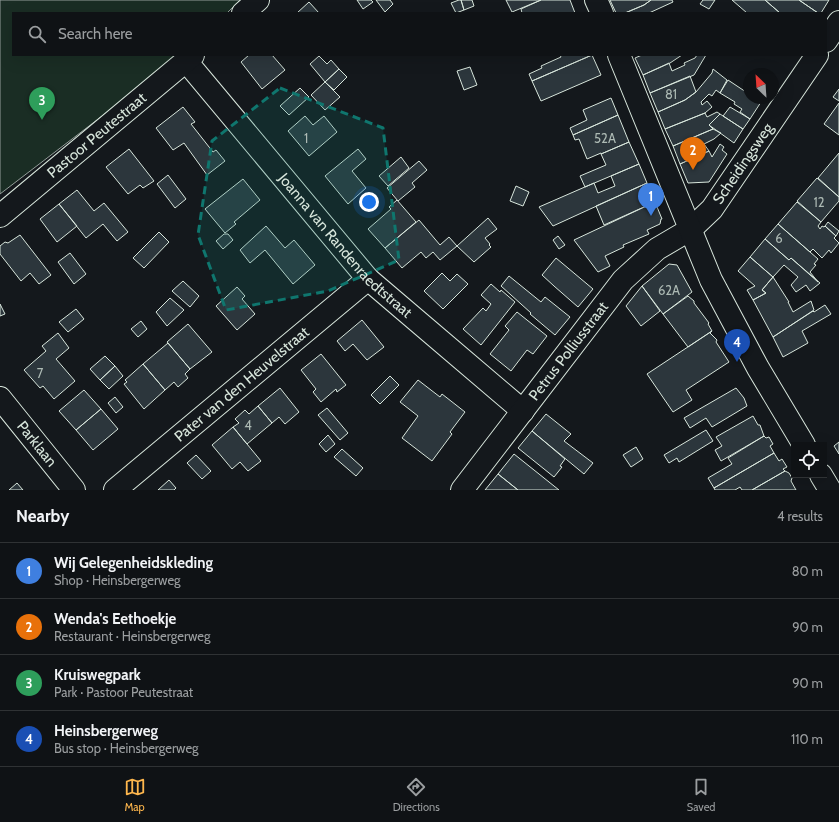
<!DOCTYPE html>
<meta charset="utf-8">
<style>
body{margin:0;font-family:Cabin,sans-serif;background:#181b1e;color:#f1f3f6}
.controls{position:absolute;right:12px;bottom:12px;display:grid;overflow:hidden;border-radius:0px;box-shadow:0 4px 16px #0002}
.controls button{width:36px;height:36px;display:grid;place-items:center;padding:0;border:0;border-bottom:1px solid #2f3234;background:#0f1215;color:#f1f3f6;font:20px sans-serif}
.compass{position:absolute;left:743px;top:68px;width:36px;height:36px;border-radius:50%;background:#0f1215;box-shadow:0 4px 16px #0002;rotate:335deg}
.you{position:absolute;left:369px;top:202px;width:14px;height:14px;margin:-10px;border:3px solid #fff;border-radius:50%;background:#1a73e8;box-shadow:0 0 0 6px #1a73e833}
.badge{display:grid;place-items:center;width:26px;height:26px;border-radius:50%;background:#ffb74d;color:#fff;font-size:13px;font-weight:700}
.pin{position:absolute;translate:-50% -33px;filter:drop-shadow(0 1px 2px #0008)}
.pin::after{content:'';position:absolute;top:21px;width:14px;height:12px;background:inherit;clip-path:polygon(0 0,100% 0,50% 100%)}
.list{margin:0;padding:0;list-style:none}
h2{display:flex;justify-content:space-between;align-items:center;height:52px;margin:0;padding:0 16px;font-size:17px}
h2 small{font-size:13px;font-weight:400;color:#9b9ea0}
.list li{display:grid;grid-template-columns:26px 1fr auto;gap:12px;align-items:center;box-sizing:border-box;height:56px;padding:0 16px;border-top:1px solid #2f3234}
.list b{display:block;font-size:15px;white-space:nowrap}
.list p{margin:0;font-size:13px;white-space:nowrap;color:#9b9ea0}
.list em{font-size:13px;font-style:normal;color:#9b9ea0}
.icon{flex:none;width:22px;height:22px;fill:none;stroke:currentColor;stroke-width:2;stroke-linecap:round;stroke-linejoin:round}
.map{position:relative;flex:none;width:839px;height:490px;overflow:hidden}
.search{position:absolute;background:#0f1215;box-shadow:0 4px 16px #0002;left:12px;right:12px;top:12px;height:44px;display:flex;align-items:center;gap:10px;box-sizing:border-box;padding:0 14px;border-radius:0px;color:#9b9ea0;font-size:15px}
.sheet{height:276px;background:#0f1215}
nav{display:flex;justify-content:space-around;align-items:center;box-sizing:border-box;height:56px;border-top:1px solid #2f3234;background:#0f1215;font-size:11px;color:#9b9ea0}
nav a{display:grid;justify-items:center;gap:2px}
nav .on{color:#ffb74d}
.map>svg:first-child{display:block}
.green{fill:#1a2d24;stroke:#939e99}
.building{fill:#2c363c;stroke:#d8e6dc}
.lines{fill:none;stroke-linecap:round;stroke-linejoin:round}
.minor-casing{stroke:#d8e6dc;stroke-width:24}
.tertiary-casing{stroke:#d8e6dc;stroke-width:24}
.minor{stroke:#14181c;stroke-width:22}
.tertiary{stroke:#14181c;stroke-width:22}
.marked{fill:#0f766e;fill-opacity:0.2;stroke:#0f766e;stroke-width:3;stroke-dasharray:8 5;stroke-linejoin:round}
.labels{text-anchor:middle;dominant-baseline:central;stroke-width:3;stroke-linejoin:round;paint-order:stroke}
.number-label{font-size:13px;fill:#adbab4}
.street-label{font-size:15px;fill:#d8e6dc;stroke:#14181c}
</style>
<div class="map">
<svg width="839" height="490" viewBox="0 0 839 490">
<rect width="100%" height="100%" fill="#14181c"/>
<path class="green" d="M0 0H240L227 13H13V55H182L0 194Z"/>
<path class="building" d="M357 0H371L373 2 363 9Z
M376 0H390L393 4 385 12Z
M459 0H461L464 10 456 13 451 3Z
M461 0H472L474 6 464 10Z
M506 0H541L512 12Z
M541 0H570L575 13H522L521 9Z
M610 0H651L644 5 625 13H616Z
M651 0H672L673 2 649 13H625L644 5Z
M703 0H715L709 9 700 4Z
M732 0H765L780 13H747Z
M765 0H799L818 13H780Z
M799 0H829L821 13H818Z
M309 2 319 13H297Z
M249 55H272L285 70 262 89 241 62Z
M560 55H592L532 81 529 74 542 68 541 66 561 57Z
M592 55 601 75 541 101 532 81Z
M642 55H682L670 63 643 75 635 58Z
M697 55H706L694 75 650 93 643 75 669 63 672 71 685 65 684 63 695 58Z
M319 56 327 64 331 60 339 69 325 82 310 64Z
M470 67 477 85 464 90 457 71Z
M339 69 347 77 334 90 325 82Z
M713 69 727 80 720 93 716 90 712 96 709 94 701 102 702 105 707 101 712 107 705 113 665 129 658 112 685 100 696 92 712 73Z
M690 76 696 92 685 100 658 112 650 93Z
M728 80 749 94V98H755L761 102 750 119 740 112 742 109 734 104 735 102 720 93Z
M325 82 340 97 325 110 311 95Z
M300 88 309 97 289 115 280 106Z
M839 89V101L833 97Z
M611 98 618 115 573 135 570 128 587 120 583 110Z
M839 103V135L824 124Z
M183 107 195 122 191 124 213 152 216 150 225 161 207 175 184 143 173 150 156 128Z
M730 107 750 119 743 129 723 116Z
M717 112 720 114 709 125 713 129 673 146 665 129 705 113 707 117Z
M720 114 743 129 734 143 709 125Z
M618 115 629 142 601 154V153L587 159 579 139 575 140 573 135Z
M305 116 313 125 324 116 337 132 309 156 288 131Z
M713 129 721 133 714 139 704 144 709 151 680 164 673 146Z
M629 142 639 164 585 187 580 176 606 165 601 154Z
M720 144 724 147 722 150 727 154 709 182 688 183 680 164 709 151 712 157Z
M129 149 154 181 143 188 140 185 128 194 106 167Z
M358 149 366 159 352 171 366 188 348 204 325 176Z
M839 153V197L818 178Z
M401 157 409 168 388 186 379 176Z
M419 161 427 170 412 183 415 187 398 201 387 188Z
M639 164 647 183 553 226 539 207 594 183 598 193 615 186 611 176Z
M168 175 186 199 175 208 157 184Z
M817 178 839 197V201L821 222 797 201Z
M243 179 260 200 234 222 236 224 225 233 205 209Z
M647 183 655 202 604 225 596 206Z
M516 186 529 192 523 206 510 201Z
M77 190 94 211 104 203 128 232 117 241 103 224 86 238 59 204Z
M397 200 416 222 385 248 368 229 391 209 389 207Z
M655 202 662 219H661L660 224 647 230 649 234 623 245 624 247 605 256 610 266 598 272 574 240Z
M797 202 821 222 818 226 820 229 822 226 824 227 825 226 836 236 834 238 839 243 831 253 829 250 822 258 813 249 810 252 778 224Z
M59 204 77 226 57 242 40 219Z
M488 218 497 229 485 238 490 244 489 245 491 247 474 262 457 246Z
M419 220 440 245 449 237 457 246 440 260 433 252 426 258 421 252 402 268 385 248Z
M828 222 839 231 836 236 825 226Z
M778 224 818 259 814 264 816 265 810 272 818 282 791 258 789 260 765 239Z
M266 226 285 248 294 240 315 265 293 284 265 250 250 263 240 250Z
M159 232 169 242 144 268 133 258Z
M224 234H228L233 240 223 249 216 241Z
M20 235 51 275 39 284 30 273 21 281 0 254V246L5 242 8 243Z
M558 236 565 245 559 249 553 240Z
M765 239 789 260 791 258 820 283 810 291 806 285 796 292 791 285 798 277 784 265 773 277 750 257Z
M70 253 86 274 74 284 58 262Z
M750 257 773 277 762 290 766 293 753 300 747 290 755 286 738 271Z
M556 258 593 289 578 307 554 286 542 275Z
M669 264 677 265 692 292 663 314 642 286Z
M442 273 450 281 457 274 468 284 443 309 424 291Z
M509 276 541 302 545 297 570 317 555 335 530 314 531 313 501 286Z
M773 277 789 302H788L793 312 811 301 814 310 773 337 753 300 766 293 762 290Z
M183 281 199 296 190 307 172 291Z
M491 284 500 292 501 290 515 302 481 345 463 329 483 308 486 311 491 304 481 295Z
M642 286 660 311 641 326 626 306Z
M237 287 245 296 242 299 255 314 237 330 216 306Z
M688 296 694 301V303L709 323 708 324 712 331 688 347 663 314Z
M170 298 184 310 167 326 156 312Z
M0 304 5 314 0 316Z
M825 305 831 314 802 331 808 343 783 357 773 337 813 311 814 312Z
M76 309 84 319 68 332 59 322Z
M517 312 547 336 533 354 527 350 511 371 490 354 509 330 505 326Z
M362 320 384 347 367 360 353 344 345 351 337 341Z
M141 321 147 329 138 337 131 329Z
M188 324 212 352 190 369 167 342Z
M712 331 710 333 717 340 716 342 729 362 686 390 692 400 673 412 647 374Z
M58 333 69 348 56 359 75 381 54 399 43 386 40 388 24 370 46 351 42 346Z
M168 343 190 369 185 374 188 378 178 387 174 382 165 390 143 364Z
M321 354 346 385 337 392 336 389 321 402 313 392 316 389 301 370Z
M105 356 115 366 100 380 90 369Z
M143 364 165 390 144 409 124 384 127 382 125 380Z
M115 366 123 376 109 389 100 380Z
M390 376 399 385 380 404 371 395Z
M418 380 440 397 442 394 465 412 450 432 452 434 432 461 402 438 418 416 400 402Z
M280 388 299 412 285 424 279 417 272 423 258 406Z
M736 388 744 398 747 406 712 427 706 418 690 428 684 418Z
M84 390 101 409 76 430 59 411Z
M115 397 123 407 116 413 108 403Z
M258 406 272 423 247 444 233 427 239 423 235 419 245 410 249 414Z
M327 408 348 433 340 440 318 415Z
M101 409 118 429 93 450 76 430Z
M546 414 571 434 564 441 593 463 584 474 532 431Z
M753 416 758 425H760L764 436 721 461 715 450 722 446 716 437Z
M233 427 261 461 248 471 240 462 232 469 212 445Z
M706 430 713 441 679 462 677 458 669 463 664 455Z
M532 431 565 459 560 466 562 467 554 477 518 448Z
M328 435 335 444 326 452 319 444Z
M764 436 766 438 769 437 773 444 770 446 774 453 714 488 708 478 732 464 728 458Z
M839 442V454L834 446Z
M636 447 643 459 631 467 623 455Z
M342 449 363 468 356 476 334 457Z
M774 453 779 461 782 459 787 467 783 469 785 471 752 490H742L740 487 735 490H715L714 488Z
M514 454 559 490H518L498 474Z
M196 455 211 471 202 479 187 463Z
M785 471 789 473 792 478 791 481 796 490H752Z
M498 474 518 490H485Z
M169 480 176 488 174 490H158Z
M17 483 23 490H9Z"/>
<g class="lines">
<defs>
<g id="minor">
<path d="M243 13 258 0"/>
<path d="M826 41 839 22"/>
<path id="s1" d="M186 61 368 279 523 411"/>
<path id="s2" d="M0 216 193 55"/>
<path id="s3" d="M0 398 74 490"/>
<path id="s4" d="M115 490 368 279"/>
<path id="s5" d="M462 490 623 280 657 249 691 229 712 209 817 55"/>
</g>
<path id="tertiary" d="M596 0 602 13
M619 55 711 280 758 368 804 445
M821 475 830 490"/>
</defs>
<use href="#minor" class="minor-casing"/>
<use href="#tertiary" class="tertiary-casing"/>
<use href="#minor" class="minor"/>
<use href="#tertiary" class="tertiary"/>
</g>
<path class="marked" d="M280 88 383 128 399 260 328 291 226 310 198 235 212 141Z"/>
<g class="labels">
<g class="number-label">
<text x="671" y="94">81</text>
<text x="306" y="138">1</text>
<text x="605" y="138">52A</text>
<text x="819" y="202">12</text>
<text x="779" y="238">6</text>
<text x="669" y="290">62A</text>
<text x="40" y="373">7</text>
<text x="248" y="425">4</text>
</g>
<g class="street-label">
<text stroke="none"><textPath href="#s2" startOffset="126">Pastoor Peutestraat</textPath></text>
<text stroke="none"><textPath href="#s5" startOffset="434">Scheidingsweg</textPath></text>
<text stroke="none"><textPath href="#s1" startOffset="244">Joanna van Randenraedtstraat</textPath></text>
<text stroke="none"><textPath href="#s5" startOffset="175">Petrus Polliusstraat</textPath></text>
<text stroke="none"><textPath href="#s4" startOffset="165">Pater van den Heuvelstraat</textPath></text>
<text stroke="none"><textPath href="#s3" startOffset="59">Parklaan</textPath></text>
</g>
</g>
</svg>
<div class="controls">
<button><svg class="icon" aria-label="locate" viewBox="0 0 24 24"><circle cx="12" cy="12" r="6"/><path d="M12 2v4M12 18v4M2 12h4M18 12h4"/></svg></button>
</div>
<svg class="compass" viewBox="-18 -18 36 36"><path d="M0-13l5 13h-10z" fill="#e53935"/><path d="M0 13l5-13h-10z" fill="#9b9ea0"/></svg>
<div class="you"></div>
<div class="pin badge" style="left:651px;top:216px;background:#3f7fe0">1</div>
<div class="pin badge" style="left:693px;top:170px;background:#e8710a">2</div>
<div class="pin badge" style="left:42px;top:120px;background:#2e9e5b">3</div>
<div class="pin badge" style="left:737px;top:362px;background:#1a4fb4">4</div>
<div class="search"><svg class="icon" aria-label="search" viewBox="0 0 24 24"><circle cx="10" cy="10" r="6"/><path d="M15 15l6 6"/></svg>Search here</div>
</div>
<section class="sheet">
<h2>Nearby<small>4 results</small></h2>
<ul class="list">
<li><span class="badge" style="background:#3f7fe0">1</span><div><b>Wij Gelegenheidskleding</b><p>Shop · Heinsbergerweg</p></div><em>80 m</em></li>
<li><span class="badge" style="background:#e8710a">2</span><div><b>Wenda's Eethoekje</b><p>Restaurant · Heinsbergerweg</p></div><em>90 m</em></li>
<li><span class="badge" style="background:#2e9e5b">3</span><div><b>Kruiswegpark</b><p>Park · Pastoor Peutestraat</p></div><em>90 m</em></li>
<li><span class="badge" style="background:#1a4fb4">4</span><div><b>Heinsbergerweg</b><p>Bus stop · Heinsbergerweg</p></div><em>110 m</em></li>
</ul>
</section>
<nav>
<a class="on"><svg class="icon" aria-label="map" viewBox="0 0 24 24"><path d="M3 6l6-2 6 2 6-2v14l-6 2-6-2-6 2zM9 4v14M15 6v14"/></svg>Map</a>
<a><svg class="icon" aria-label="directions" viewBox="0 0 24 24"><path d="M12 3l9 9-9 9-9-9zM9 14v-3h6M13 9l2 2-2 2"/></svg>Directions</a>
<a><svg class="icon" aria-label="saved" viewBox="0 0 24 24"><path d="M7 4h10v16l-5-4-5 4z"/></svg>Saved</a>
</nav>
